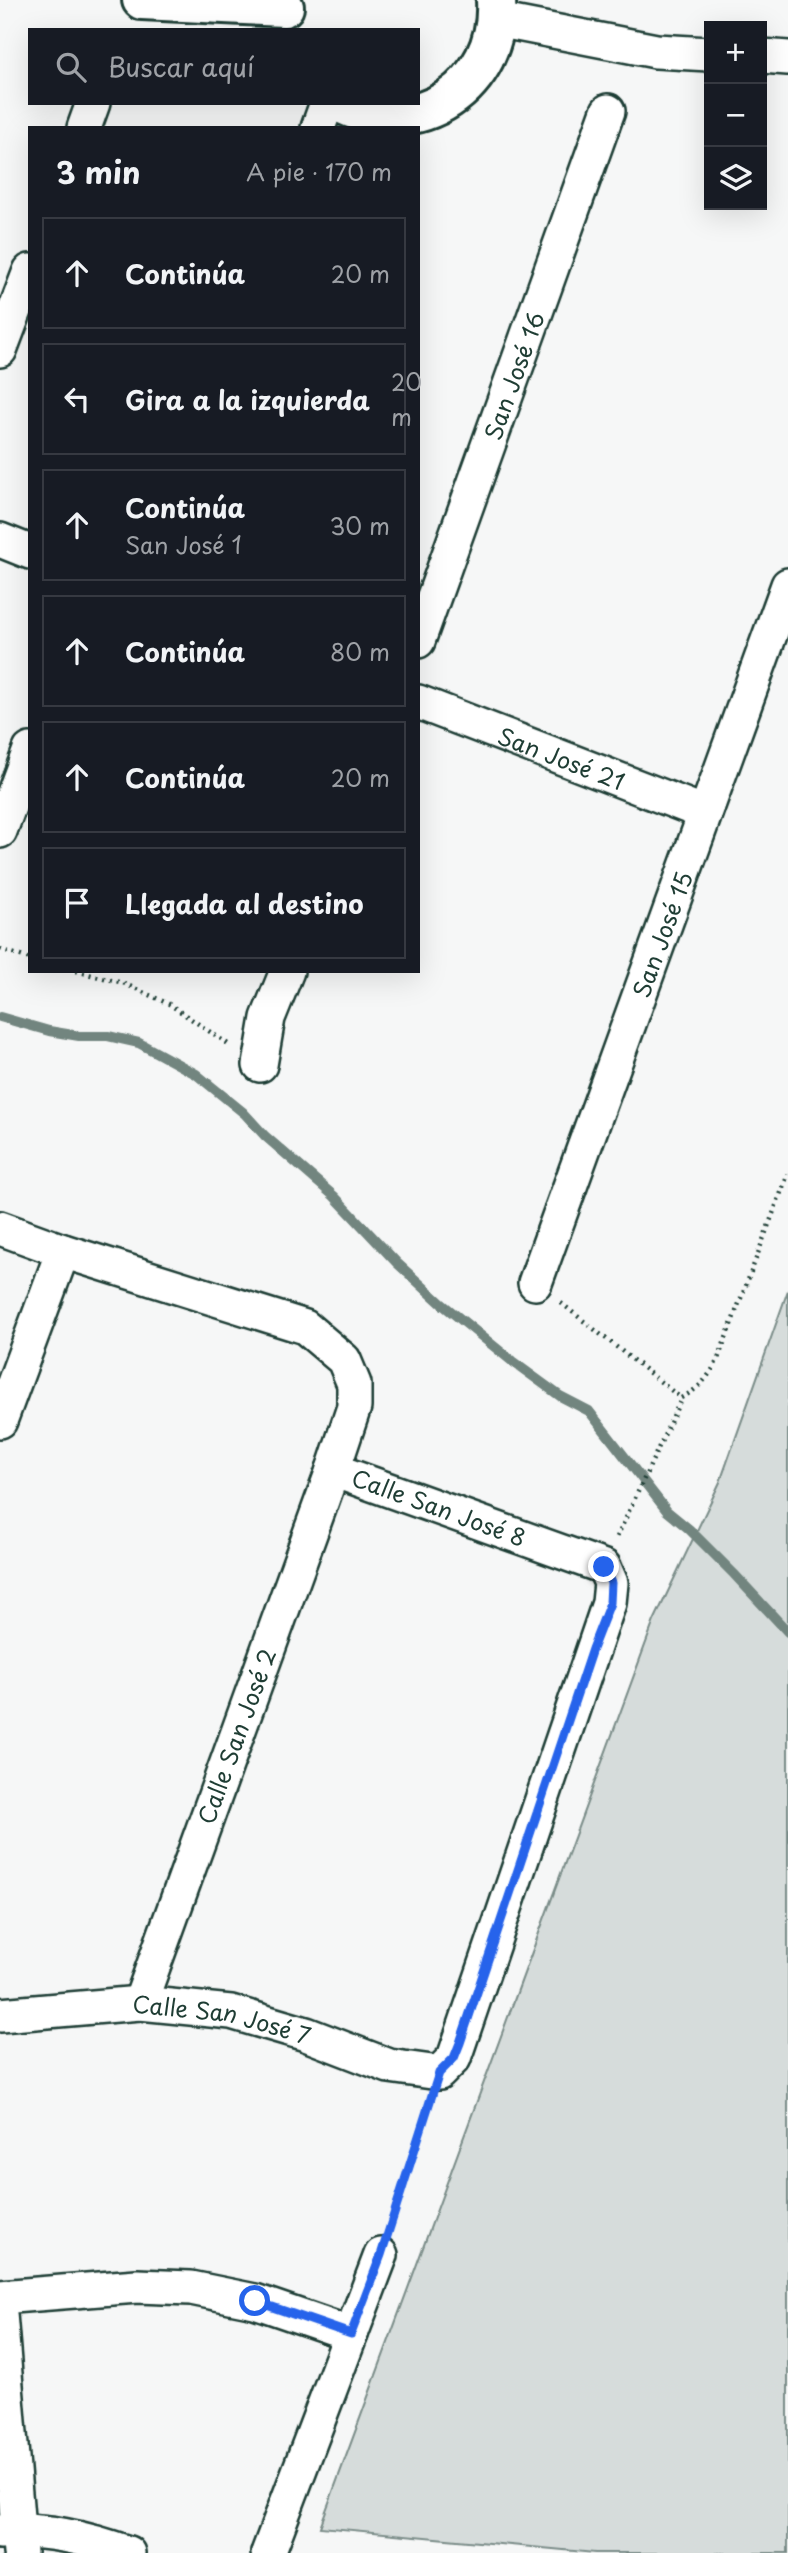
<!DOCTYPE html>
<html lang="es">
<meta charset="utf-8">
<style>
body{margin:0;font-family:"Playpen Sans",sans-serif;background:#20242c;color:#f1f3f6}
.controls{position:absolute;right:21px;top:21px;display:grid;overflow:hidden;border-radius:0px;box-shadow:0 7px 28px #0002}
.controls button{width:63px;height:63px;display:grid;place-items:center;padding:0;border:0;border-bottom:2px solid #363941;background:#171b24;color:#f1f3f6;font:35px sans-serif}
.stop{position:absolute;width:21px;height:21px;margin:-16px;border:5px solid #2563eb;border-radius:50%;background:#fff}
.stop.end{background:#2563eb;border-color:#fff;box-shadow:0 2px 7px #0008}
.list{margin:0;padding:0;list-style:none}
h2{display:flex;justify-content:space-between;align-items:center;height:91px;margin:0;padding:0 28px;font-size:30px}
h2 small{font-size:23px;font-weight:400;color:#9ea1a6}
.list li{display:grid;grid-template-columns:46px 1fr auto;gap:21px;align-items:center;box-sizing:border-box;height:112px;margin:0 14px 14px;padding:0 14px;border:2px solid #363941;border-radius:0px}
.list b{display:block;font-size:26px;white-space:nowrap}
.list p{margin:0;font-size:23px;white-space:nowrap;color:#9ea1a6}
.list em{font-size:23px;font-style:normal;color:#9ea1a6}
.icon{flex:none;width:38px;height:38px;fill:none;stroke:currentColor;stroke-width:2;stroke-linecap:round;stroke-linejoin:round}
.map{position:relative;flex:none;width:788px;height:2553px;overflow:hidden}
.search{position:absolute;background:#171b24;box-shadow:0 7px 28px #0002;left:28px;top:28px;width:392px;height:77px;display:flex;align-items:center;gap:18px;box-sizing:border-box;padding:0 24px;border-radius:0px;color:#9ea1a6;font-size:26px}
.panel{position:absolute;background:#171b24;box-shadow:0 7px 28px #0002;left:28px;top:126px;width:392px;height:847px;border-radius:0px}
.map>svg:first-child{display:block}
.green{fill:#d6dcdb;stroke:#7a8c88;stroke-width:2}
.lines{fill:none;stroke-linecap:round;stroke-linejoin:round}
.stream{stroke:#72857f;stroke-width:10}
.minor-casing{stroke:#1f3d34;stroke-width:38}
.tertiary-casing{stroke:#1f3d34;stroke-width:44}
.path{stroke:#1f3d34;stroke-width:4.5;stroke-dasharray:2 5;stroke-linecap:butt}
.minor{stroke:#fff;stroke-width:33}
.tertiary{stroke:#fff;stroke-width:38}
.route{stroke:#2563eb;stroke-width:9}
.labels{text-anchor:middle;dominant-baseline:central;stroke-width:5;stroke-linejoin:round;paint-order:stroke}
.street-label{font-size:23px;fill:#1f3d34;stroke:#fff}
</style>
<div class="map">
<svg width="788" height="2553" viewBox="0 0 788 2553">
<rect width="100%" height="100%" fill="#f6f7f7"/>
<filter id="ink" filterUnits="userSpaceOnUse"><feTurbulence type="fractalNoise" baseFrequency=".0143" numOctaves="2"/><feDisplacementMap in="SourceGraphic" scale="14" xChannelSelector="R" yChannelSelector="G"/><feConvolveMatrix kernelMatrix="1 2 1 2 8 2 1 2 1" color-interpolation-filters="sRGB"/></filter>
<g filter="url(#ink)">
<path class="green" d="M788 1290V2553H595L320 2527 654 1621 720 1482Z"/>
<g class="lines">
<path class="stream" d="M0 1017 49 1031 79 1036H108L139 1043 196 1074 244 1113 265 1136 334 1196 397 1263 442 1304 512 1361 560 1396 589 1411 667 1511 689 1529 734 1574 788 1632"/>
<defs>
<g id="minor">
<path d="M497 20 656 51 709 54"/>
<path d="M762 56 788 58"/>
<path d="M84 128 93 103"/>
<path d="M318 128 327 103"/>
<path d="M0 350 30 271"/>
<path d="M0 540 30 552"/>
<path id="s1" d="M418 641 608 111"/>
<path id="s2" d="M418 702 705 813"/>
<path d="M0 831 30 750"/>
<path d="M260 1065 268 1018 287 971"/>
<path d="M0 1228 63 1251 305 1327 344 1360 354 1384V1407L333 1470 140 2003"/>
<path id="s3" d="M535 1283 788 585"/>
<path d="M0 1421 63 1251"/>
<path id="s4" d="M0 2015 140 2003 231 2012 306 2034 389 2066 439 2073 454 2058 609 1603 611 1583 604 1567 333 1470"/>
<path d="M0 2297 137 2286 191 2288 255 2301 351 2334"/>
<path d="M0 2314 20 2553"/>
<path d="M0 2532C44 2528 86 2538 128 2553"/>
<path d="M268 2553 381 2255"/>
</g>
<path id="tertiary" d="M142 0 284 7
M340 103C417 143 501 86 496 0"/>
</defs>
<use href="#minor" class="minor-casing"/>
<use href="#tertiary" class="tertiary-casing"/>
<path class="path" d="M0 949 30 959
M76 971 123 983 169 1004 228 1044
M561 1303 681 1398
M681 1398C699 1389 709 1377 718 1359L788 1174
M617 1537 681 1399
M391 2224 429 2105"/>
<use href="#minor" class="minor"/>
<use href="#tertiary" class="tertiary"/>
</g>
</g>
<g class="lines" filter="url(#ink)">
<path class="route" d="M255 2301 351 2334 381 2255 439 2073 454 2058 460 2043 592 1649 610 1603 611 1583 604 1567"/>
</g>
<g class="labels">
<g class="street-label">
<text stroke="none"><textPath href="#s1" startOffset="282">San José 16</textPath></text>
<text stroke="none"><textPath href="#s2" startOffset="154">San José 21</textPath></text>
<text stroke="none"><textPath href="#s3" startOffset="371">San José 15</textPath></text>
<text transform="translate(439 1507) rotate(20)">Calle San José 8</text>
<text transform="translate(236 1736) rotate(-70)">Calle San José 2</text>
<text stroke="none"><textPath href="#s4" startOffset="224">Calle San José 7</textPath></text>
</g>
</g>
</svg>
<div class="controls">
<button>+</button>
<button>−</button>
<button><svg class="icon" aria-label="layers" viewBox="0 0 24 24"><path d="M12 4l9 5-9 5-9-5zM3 14l9 5 9-5"/></svg></button>
</div>
<div class="stop" style="left:255px;top:2301px"></div>
<div class="stop end" style="left:604px;top:1567px"></div>
<div class="search"><svg class="icon" aria-label="search" viewBox="0 0 24 24"><circle cx="10" cy="10" r="6"/><path d="M15 15l6 6"/></svg>Buscar aquí</div>
<section class="panel">
<h2>3 min<small>A pie · 170 m</small></h2>
<ul class="list">
<li><svg class="icon" aria-label="ahead" viewBox="0 0 24 24"><path d="M12 20V5M6 11l6-6 6 6"/></svg><div><b>Continúa</b></div><em>20 m</em></li>
<li><svg class="icon" aria-label="left" viewBox="0 0 24 24"><path d="M17 20v-9H6M10 6l-5 5 5 5"/></svg><div><b>Gira a la izquierda</b></div><em>20 m</em></li>
<li><svg class="icon" aria-label="ahead" viewBox="0 0 24 24"><path d="M12 20V5M6 11l6-6 6 6"/></svg><div><b>Continúa</b><p>San José 1</p></div><em>30 m</em></li>
<li><svg class="icon" aria-label="ahead" viewBox="0 0 24 24"><path d="M12 20V5M6 11l6-6 6 6"/></svg><div><b>Continúa</b></div><em>80 m</em></li>
<li><svg class="icon" aria-label="ahead" viewBox="0 0 24 24"><path d="M12 20V5M6 11l6-6 6 6"/></svg><div><b>Continúa</b></div><em>20 m</em></li>
<li><svg class="icon" aria-label="arrive" viewBox="0 0 24 24"><path d="M6 21V4h12l-3 4 3 4H6"/></svg><div><b>Llegada al destino</b></div></li>
</ul>
</section>
</div>
